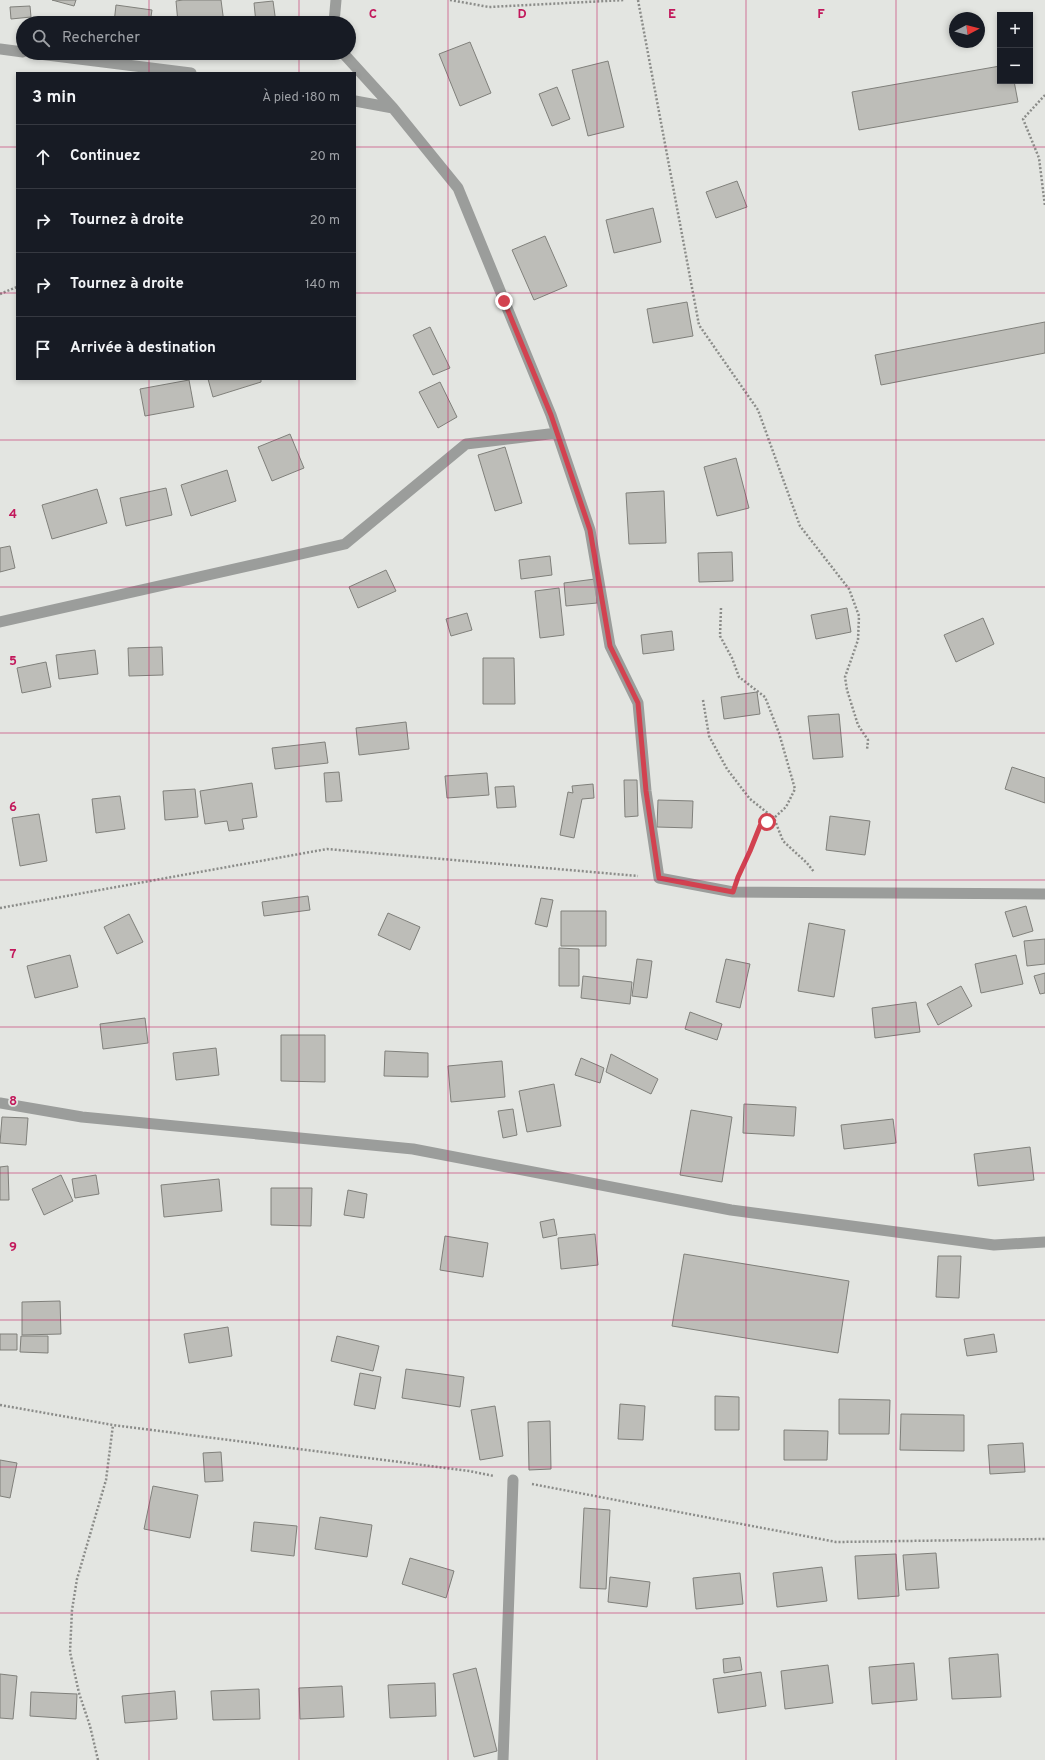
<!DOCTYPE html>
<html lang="fr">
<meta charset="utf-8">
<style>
body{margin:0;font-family:Overpass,sans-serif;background:#20242c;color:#f1f3f6}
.controls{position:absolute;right:12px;top:12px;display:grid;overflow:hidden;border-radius:0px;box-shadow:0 2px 6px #0003}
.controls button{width:36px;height:36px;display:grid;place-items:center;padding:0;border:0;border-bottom:1px solid #363941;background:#171b24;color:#f1f3f6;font:20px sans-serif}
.compass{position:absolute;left:949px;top:12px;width:36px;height:36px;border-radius:50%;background:#171b24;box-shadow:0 2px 6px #0003;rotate:83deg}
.stop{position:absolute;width:12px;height:12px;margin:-9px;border:3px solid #d24250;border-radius:50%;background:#fff}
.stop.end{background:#d24250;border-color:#fff;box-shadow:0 1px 4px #0008}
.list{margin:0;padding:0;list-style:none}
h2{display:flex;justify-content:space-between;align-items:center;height:52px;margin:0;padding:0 16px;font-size:17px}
h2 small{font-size:13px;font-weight:400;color:#9ea1a6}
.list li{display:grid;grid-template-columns:26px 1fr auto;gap:12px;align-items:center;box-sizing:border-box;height:64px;padding:0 16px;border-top:1px solid #363941}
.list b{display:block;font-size:15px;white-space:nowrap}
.list em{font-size:13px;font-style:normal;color:#9ea1a6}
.icon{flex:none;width:22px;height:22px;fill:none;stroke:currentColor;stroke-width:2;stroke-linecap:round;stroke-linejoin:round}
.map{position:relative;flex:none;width:1045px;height:1760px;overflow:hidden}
.search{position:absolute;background:#171b24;box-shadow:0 2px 6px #0003;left:16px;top:16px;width:340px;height:44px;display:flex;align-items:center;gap:10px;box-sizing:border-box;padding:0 14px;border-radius:22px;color:#9ea1a6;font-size:15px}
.panel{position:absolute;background:#171b24;box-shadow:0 2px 6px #0003;left:16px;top:72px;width:340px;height:308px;border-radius:0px}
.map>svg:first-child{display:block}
.building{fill:#bdbdb8;stroke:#80807b}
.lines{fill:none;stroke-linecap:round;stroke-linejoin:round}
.path{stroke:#8b8c89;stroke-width:2.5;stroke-dasharray:2 2;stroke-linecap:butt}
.minor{stroke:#9b9d9b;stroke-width:11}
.route{stroke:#d24250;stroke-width:5}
.grid{fill:none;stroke:#c2185b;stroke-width:1;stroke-opacity:0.55}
.grid-label{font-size:13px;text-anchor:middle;font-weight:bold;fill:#c2185b;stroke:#e3e5e1;stroke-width:3.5;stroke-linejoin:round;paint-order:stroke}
</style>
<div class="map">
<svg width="1045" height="1760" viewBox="0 0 1045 1760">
<rect width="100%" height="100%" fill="#e3e5e1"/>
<path class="building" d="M52 0H76L74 6Z
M183 0H221L224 23H178L176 1Z
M273 1 276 23H256L254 3Z
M116 5 152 10 150 23H114Z
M30 6 31 17 11 19 10 7Z
M470 42 491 93 460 106 439 54Z
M608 61 624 127 588 136 572 70Z
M1000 66V81H1014L1018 102 859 130 852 92Z
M557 87 570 119 552 126 539 94Z
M737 181 747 207 716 218 706 192Z
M653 208 661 242 614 253 606 220Z
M545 236 567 286 534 300 512 250Z
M687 302 693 336 653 343 647 309Z
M1045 322V353L881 385 875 355Z
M430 327 450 368 433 375 413 335Z
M208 379H261V382L213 397Z
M189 380 194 407 145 416 140 389Z
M440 382 457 417 438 428 419 392Z
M290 434 304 468 272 481 258 447Z
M505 447 522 503 495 511 478 455Z
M736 458 749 508 717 516 704 467Z
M227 470 236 501 191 516 181 485Z
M166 488 172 515 126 526 120 498Z
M97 489 107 523 52 539 42 505Z
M664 491 666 543 629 544 626 493Z
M10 546 15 568 0 572V548Z
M732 552 733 581 699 582 698 553Z
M550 556 552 575 521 579 519 560Z
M386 570 396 591 358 608 349 587Z
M595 579 597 603 566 606 564 583Z
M559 588 564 635 540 638 535 591Z
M847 608 851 632 816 639 811 615Z
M467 613 472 630 451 636 446 619Z
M983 618 994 644 956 662 944 635Z
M672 631 674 650 643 654 641 635Z
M162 647 163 675 129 676 128 648Z
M95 650 98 674 59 679 56 655Z
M483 658H514L515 704H483Z
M46 662 51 687 22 693 17 668Z
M757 692 760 714 724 719 721 697Z
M839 714 843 757 813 759 808 716Z
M406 722 409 749 359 755 356 728Z
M325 742 328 763 275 769 272 748Z
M1012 767 1045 778V803L1005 789Z
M339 772 342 801 326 802 324 773Z
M487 773 489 795 447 798 445 776Z
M624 780H637L638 816 625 817Z
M252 783 257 817 242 819 244 829 229 831 227 821 205 824 200 791Z
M593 784 594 798 582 799 574 838 560 835 568 792 573 793 572 786Z
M514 786 516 807 497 808 495 787Z
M195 789 198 817 165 820 163 791Z
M120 796 125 829 96 833 92 799Z
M658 800 693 801 692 828 657 827Z
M39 814 47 861 20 866 12 818Z
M830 816 870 821 865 855 826 850Z
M308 896 310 910 264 916 262 902Z
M541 898 553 900 547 927 535 924Z
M1026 906 1033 931 1013 937 1005 912Z
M561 911H606V946H561Z
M388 913 420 927 410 950 378 935Z
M129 914 143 942 117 954 104 927Z
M809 923 845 930 834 997 798 991Z
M1045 939V964L1027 966 1024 941Z
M559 948 579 949V986H559Z
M70 955 78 987 35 998 27 966Z
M1016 955 1023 984 981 993 975 964Z
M637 959 652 961 647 998 632 996Z
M726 959 750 964 740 1008 716 1002Z
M1045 973V993L1040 994 1034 976Z
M583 976 632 982 630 1004 581 998Z
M961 986 972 1006 938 1025 927 1004Z
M916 1002 920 1032 875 1038 872 1008Z
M690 1012 722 1024 717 1040 685 1029Z
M145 1018 148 1043 103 1049 100 1024Z
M281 1035H325V1082L281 1081Z
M216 1048 219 1075 176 1080 173 1053Z
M385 1051 428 1053V1077L384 1076Z
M611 1054 658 1079 651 1094 606 1072Z
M581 1058 604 1068 600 1083 575 1075Z
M502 1061 505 1097 451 1102 448 1066Z
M554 1084 561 1126 527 1132 519 1091Z
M744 1104 796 1107 794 1136 743 1133Z
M513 1109 517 1135 503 1138 498 1111Z
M691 1110 732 1117 722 1182 680 1175Z
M2 1117 28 1118 26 1145 0 1143Z
M893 1119 896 1143 844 1149 841 1125Z
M1030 1147 1034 1180 978 1186 974 1154Z
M8 1166 9 1200H0V1167Z
M61 1175 73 1201 44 1215 32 1189Z
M96 1175 99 1194 75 1198 72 1179Z
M219 1179 222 1211 164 1217 161 1185Z
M271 1188H312L311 1226 271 1225Z
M348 1190 367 1194 364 1218 344 1215Z
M554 1219 557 1235 543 1238 540 1222Z
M595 1234 598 1265 561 1269 558 1238Z
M445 1236 488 1243 483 1277 440 1270Z
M684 1254 849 1281 838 1353 672 1326Z
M938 1256H961L959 1298 936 1297Z
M60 1301 61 1334 22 1335V1302Z
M228 1327 232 1356 189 1363 184 1334Z
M0 1334H17V1350H0Z
M994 1334 997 1352 967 1356 964 1339Z
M21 1336H48V1353L20 1352Z
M337 1336 379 1346 373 1371 331 1361Z
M406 1369 464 1377 460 1407 402 1398Z
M360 1373 381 1377 375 1409 354 1405Z
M715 1396 739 1397V1430H715Z
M839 1399 890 1400 889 1434H839Z
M620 1404 645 1406 643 1440 618 1439Z
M495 1406 503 1456 480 1460 471 1410Z
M901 1414 964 1415V1451L900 1450Z
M550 1421 551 1469 529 1470 528 1422Z
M784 1430 828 1431 827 1460H784Z
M1023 1443 1025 1472 990 1474 988 1445Z
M221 1452 223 1481 205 1482 203 1453Z
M0 1460 17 1463 10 1498 0 1496Z
M153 1486 198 1495 190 1538 144 1529Z
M584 1508 610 1510 606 1589 580 1588Z
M320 1517 372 1525 367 1557 315 1549Z
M254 1522 297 1526 294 1556 251 1551Z
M936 1553 939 1588 906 1590 903 1555Z
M896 1554 899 1596 858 1599 855 1556Z
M410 1558 454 1571 446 1598 402 1584Z
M822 1567 827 1601 777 1607 773 1573Z
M740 1573 743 1604 696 1609 693 1578Z
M610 1577 650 1582 647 1607 608 1602Z
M998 1654 1001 1697 952 1699 949 1658Z
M740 1657 742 1670 724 1673 723 1659Z
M914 1663 917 1700 872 1704 869 1667Z
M828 1665 833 1703 785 1709 781 1671Z
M476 1668 497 1751 474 1757 453 1674Z
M761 1672 766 1706 718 1713 713 1679Z
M0 1674 17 1676 13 1719 0 1718Z
M435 1683 436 1716 390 1718 388 1685Z
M342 1686 344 1717 300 1719 299 1688Z
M259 1689 260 1719 213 1720 211 1691Z
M175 1691 177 1719 125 1723 122 1696Z
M31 1692 77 1694 76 1719 30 1716Z"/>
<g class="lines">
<path class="path" d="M450 0 489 7 625 0
M638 0 699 325 758 410 800 526 849 589 859 616 858 640 845 677 847 690 858 725 868 740 867 750
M1045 95 1023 119 1039 158 1045 206
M0 294 17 287
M721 608 720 636 732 658 739 677 765 697 779 733 795 789 786 807 774 818 760 826 740 873
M703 700 709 736 727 769 750 799 774 818 783 841 807 863 814 872
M0 908 327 849 638 876
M0 1405 113 1425 469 1471 494 1476
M532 1484 836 1542 1045 1539
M98 1760 90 1726 79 1693 70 1652 72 1610 77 1579 106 1480 113 1425"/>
<path class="minor" d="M334 23 336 0
M0 49 23 52
M31 53 191 73
M343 53 393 108
M355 101 393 108 458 188 551 415 590 530 610 646 638 703 646 791 659 878 733 892 1045 894
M0 622 345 544 466 444 557 433
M0 1103 82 1117 413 1149 731 1210 994 1245 1045 1242
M503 1760 513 1480"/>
</g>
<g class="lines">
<path class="route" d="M504 301 551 415 590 530 610 646 638 703 646 791 659 878 733 892 738 877 750 851 760 826 767 822"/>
</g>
<path class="grid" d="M149 0V23M299 0V23M448 0V1760M597 0V1760M746 0V1760M896 0V1760M149 53V73M299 53V73M0 147H17M355 147H1045M0 293H17M355 293H1045M149 379V1760M299 379V1760M0 440H1045M0 587H1045M0 733H1045M0 880H1045M0 1027H1045M0 1173H1045M0 1320H1045M0 1467H1045M0 1613H1045"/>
<g class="grid-label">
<text x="373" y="18">C</text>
<text x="522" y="18">D</text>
<text x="672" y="18">E</text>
<text x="821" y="18">F</text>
<text x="13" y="518">4</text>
<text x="13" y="665">5</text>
<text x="13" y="811">6</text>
<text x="13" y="958">7</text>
<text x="13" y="1105">8</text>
<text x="13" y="1251">9</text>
</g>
</svg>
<div class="controls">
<button>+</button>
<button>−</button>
</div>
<svg class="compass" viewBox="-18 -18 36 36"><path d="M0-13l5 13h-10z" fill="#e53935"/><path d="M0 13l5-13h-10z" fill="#9ea1a6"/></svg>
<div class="stop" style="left:767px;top:822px"></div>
<div class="stop end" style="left:504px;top:301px"></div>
<div class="search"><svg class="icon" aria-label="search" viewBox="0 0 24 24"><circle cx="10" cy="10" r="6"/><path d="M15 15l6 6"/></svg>Rechercher</div>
<section class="panel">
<h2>3 min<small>À pied · 180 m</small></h2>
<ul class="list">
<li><svg class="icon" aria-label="ahead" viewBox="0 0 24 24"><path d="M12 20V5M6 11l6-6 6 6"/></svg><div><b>Continuez</b></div><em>20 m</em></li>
<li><svg class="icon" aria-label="right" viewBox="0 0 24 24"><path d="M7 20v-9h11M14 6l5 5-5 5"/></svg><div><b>Tournez à droite</b></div><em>20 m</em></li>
<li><svg class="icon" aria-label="right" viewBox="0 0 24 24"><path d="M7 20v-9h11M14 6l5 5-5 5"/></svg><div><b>Tournez à droite</b></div><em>140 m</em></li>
<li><svg class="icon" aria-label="arrive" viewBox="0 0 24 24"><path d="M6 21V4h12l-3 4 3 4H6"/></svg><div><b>Arrivée à destination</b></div></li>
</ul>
</section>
</div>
